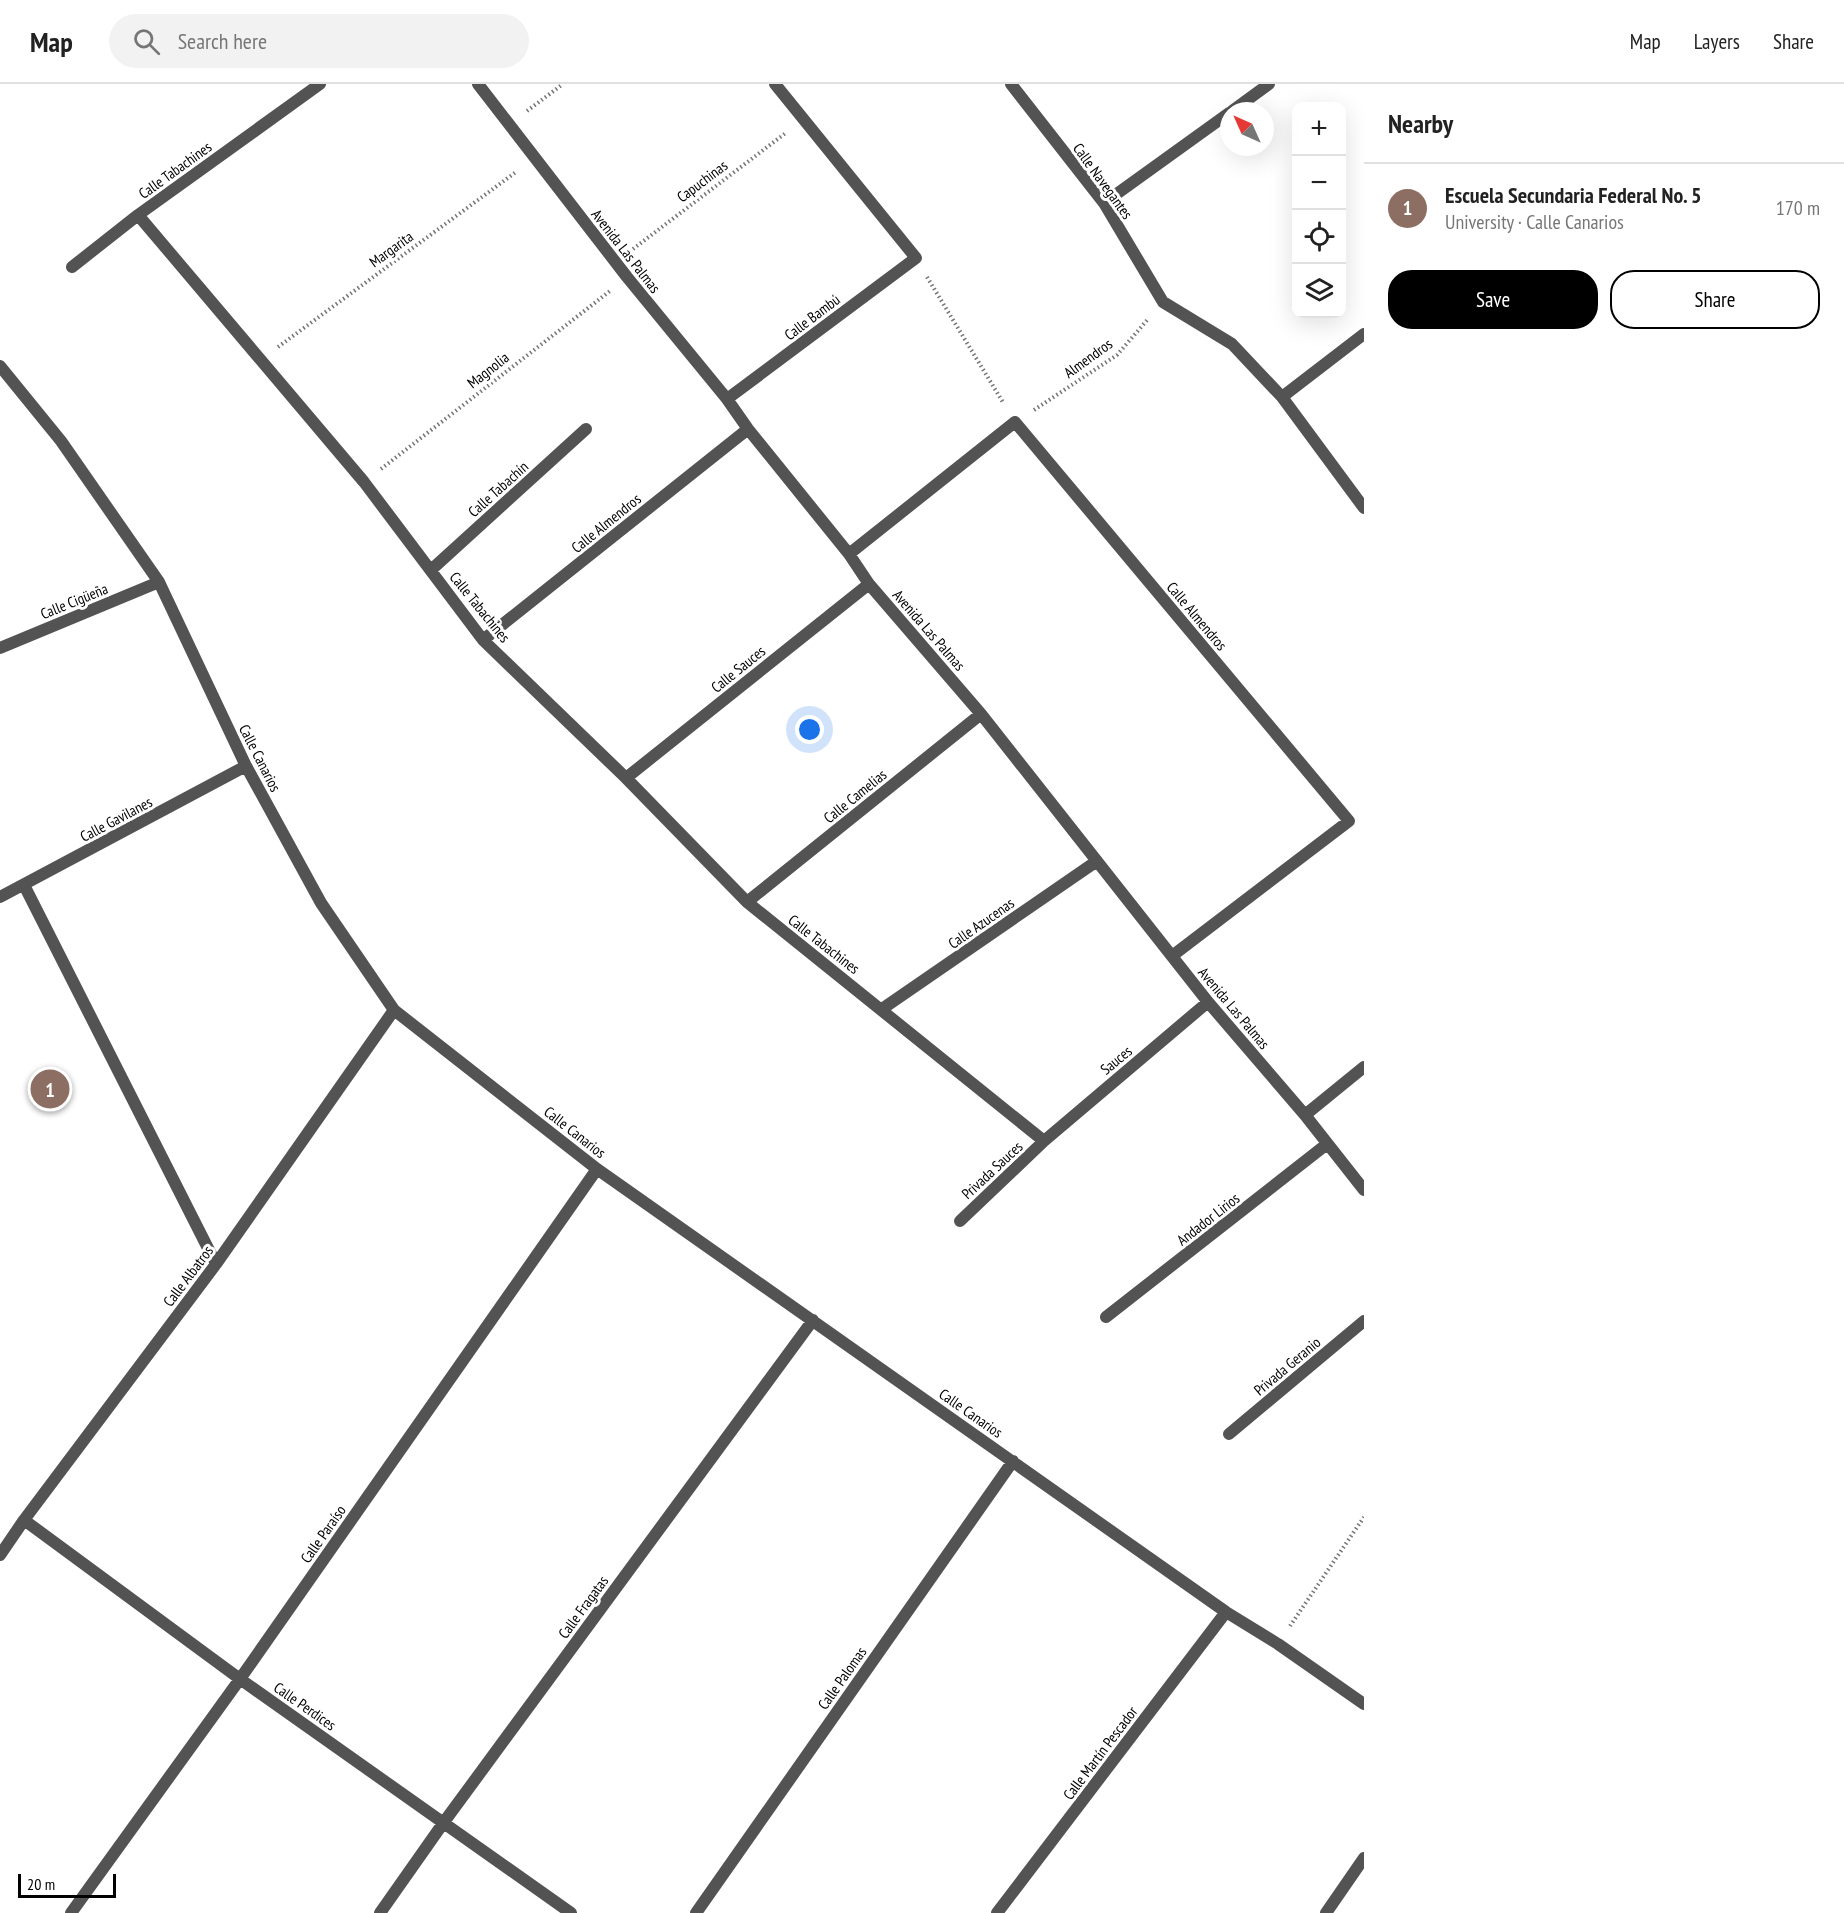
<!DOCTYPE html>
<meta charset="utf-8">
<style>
body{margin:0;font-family:"PT Sans Narrow",sans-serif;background:#f2f2f2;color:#222}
.controls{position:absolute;right:18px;top:18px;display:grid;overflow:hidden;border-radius:12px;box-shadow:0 6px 24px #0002}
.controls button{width:54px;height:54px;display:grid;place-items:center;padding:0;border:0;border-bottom:2px solid #e0e0e0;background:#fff;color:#222;font:30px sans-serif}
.compass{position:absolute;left:1220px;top:18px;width:54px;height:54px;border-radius:50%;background:#fff;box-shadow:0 6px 24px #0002;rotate:315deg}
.scale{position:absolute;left:18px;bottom:15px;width:98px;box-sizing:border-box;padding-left:6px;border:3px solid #000;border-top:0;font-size:16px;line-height:21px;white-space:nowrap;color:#000;-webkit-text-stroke:4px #fff;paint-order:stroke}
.you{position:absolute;left:810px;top:646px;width:21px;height:21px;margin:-15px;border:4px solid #fff;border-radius:50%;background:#1a73e8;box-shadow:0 0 0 9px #1a73e833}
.badge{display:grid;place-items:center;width:39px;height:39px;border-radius:50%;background:#000;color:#fff;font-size:20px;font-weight:700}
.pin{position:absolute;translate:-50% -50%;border:3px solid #fff;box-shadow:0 2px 6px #0006}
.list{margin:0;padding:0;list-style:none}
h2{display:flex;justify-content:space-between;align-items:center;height:78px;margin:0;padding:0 24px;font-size:26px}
h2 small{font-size:20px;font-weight:400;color:#767676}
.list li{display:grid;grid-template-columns:39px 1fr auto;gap:18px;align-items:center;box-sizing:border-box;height:90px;padding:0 24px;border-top:2px solid #e0e0e0}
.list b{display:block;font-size:22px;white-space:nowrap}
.list p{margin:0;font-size:20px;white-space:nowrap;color:#767676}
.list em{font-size:20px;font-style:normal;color:#767676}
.actions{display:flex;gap:12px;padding:18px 24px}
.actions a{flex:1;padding:14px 0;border:2px solid #000;border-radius:24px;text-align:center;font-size:21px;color:#000}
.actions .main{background:#000;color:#fff}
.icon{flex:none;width:33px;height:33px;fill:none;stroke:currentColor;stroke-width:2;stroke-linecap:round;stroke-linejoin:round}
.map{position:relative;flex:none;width:1364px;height:1829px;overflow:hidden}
header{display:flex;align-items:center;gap:36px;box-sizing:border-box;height:84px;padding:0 30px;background:#fff;border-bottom:2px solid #e0e0e0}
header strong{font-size:28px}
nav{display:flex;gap:33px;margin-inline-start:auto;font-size:21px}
.search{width:420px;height:54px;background:#f2f2f2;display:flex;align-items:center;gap:15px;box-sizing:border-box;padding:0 21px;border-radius:33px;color:#767676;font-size:22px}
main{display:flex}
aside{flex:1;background:#fff}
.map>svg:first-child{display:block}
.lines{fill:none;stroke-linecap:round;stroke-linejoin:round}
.path{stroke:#757575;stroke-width:4;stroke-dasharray:1.5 3;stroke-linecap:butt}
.street{stroke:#535353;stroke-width:12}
.labels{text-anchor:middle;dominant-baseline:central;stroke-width:6;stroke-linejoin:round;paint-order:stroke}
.street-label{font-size:15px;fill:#000;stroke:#fff}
</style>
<header>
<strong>Map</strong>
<div class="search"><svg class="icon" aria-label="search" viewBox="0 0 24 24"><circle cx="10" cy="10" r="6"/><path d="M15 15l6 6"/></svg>Search here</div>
<nav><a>Map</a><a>Layers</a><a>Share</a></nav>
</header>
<main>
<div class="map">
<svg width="1364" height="1829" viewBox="0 0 1364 1829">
<rect width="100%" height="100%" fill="#fff"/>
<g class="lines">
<path class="path" d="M527 27 563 0
M633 165 787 48
M927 193 1004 320
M278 263 516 88
M1034 326 1117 271 1149 234
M381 385 610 207
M1290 1542 1364 1433"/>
<path class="street" d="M478 0 627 193 727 315 748 345 849 470 869 500 981 630 1208 918 1305 1031 1364 1106
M1011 0 1104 119 1163 218 1232 260 1282 313 1364 424
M1232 27 1269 0
M1104 119 1229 29
M138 131 364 398 483 556 626 694 747 818 1044 1057
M72 183 138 131 320 0
M0 282 61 357 159 498 246 682 321 819 394 926 597 1085 1226 1528 1278 1560 1364 1620
M1282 313 1364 250
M727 315 916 174 775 0
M849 470 1015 338 1349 737 1172 872
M431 486 586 345
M483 556 748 345
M0 564 159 498
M626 694 869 500
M24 801 216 1180
M0 813 246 682
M747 818 981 630
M882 925 1097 777
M1305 1031 1364 983
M960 1137 1044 1057 1208 918
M1106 1233 1327 1060
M1229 1350 1364 1237
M24 1436 240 1595 571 1829
M0 1471 24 1436 216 1180 394 926
M71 1829 240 1595 597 1085
M380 1829 444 1738 813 1236
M696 1829 1013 1377
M997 1829 1226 1528
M1326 1829 1364 1774"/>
</g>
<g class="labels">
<g class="street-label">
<text transform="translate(175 86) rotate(-36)">Calle Tabachines</text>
<text transform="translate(702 97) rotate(-37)">Capuchinas</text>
<text transform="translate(1103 97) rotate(54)">Calle Navegantes</text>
<text transform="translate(391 165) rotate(-36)">Margarita</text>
<text transform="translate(626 167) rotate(52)">Avenida Las Palmas</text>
<text transform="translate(812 233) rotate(-37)">Calle Bambú</text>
<text transform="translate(1088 274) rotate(-36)">Almendros</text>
<text transform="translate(488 286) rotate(-38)">Magnolia</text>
<text transform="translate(498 405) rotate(-42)">Calle Tabachín</text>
<text transform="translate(606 439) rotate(-39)">Calle Almendros</text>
<text transform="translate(74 517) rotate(-22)">Calle Cigüeña</text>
<text transform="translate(480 523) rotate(51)">Calle Tabachines</text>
<text transform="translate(1197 532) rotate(50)">Calle Almendros</text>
<text transform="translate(929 546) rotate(49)">Avenida Las Palmas</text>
<text transform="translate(738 585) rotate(-39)">Calle Sauces</text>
<text transform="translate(260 674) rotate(63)">Calle Canarios</text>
<text transform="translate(855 712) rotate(-39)">Calle Camelias</text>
<text transform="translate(116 735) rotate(-28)">Calle Gavilanes</text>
<text transform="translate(981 839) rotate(-35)">Calle Azucenas</text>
<text transform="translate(824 860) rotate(38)">Calle Tabachines</text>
<text transform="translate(1234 924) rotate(50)">Avenida Las Palmas</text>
<text transform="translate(1116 976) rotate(-40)">Sauces</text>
<text transform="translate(575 1048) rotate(38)">Calle Canarios</text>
<text transform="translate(992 1086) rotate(-43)">Privada Sauces</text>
<text transform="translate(1208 1135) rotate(-38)">Andador Lirios</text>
<text transform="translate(188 1192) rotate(-53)">Calle Albatros</text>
<text transform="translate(1287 1282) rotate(-40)">Privada Geranio</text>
<text transform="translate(971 1329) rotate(35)">Calle Canarios</text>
<text transform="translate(323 1450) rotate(-55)">Calle Paraíso</text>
<text transform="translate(583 1523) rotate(-54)">Calle Fragatas</text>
<text transform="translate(842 1594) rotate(-55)">Calle Palomas</text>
<text transform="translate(305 1622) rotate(35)">Calle Perdices</text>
<text transform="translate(1100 1669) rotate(-53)">Calle Martín Pescador</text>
</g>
</g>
</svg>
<div class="controls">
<button>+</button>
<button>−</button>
<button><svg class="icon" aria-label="locate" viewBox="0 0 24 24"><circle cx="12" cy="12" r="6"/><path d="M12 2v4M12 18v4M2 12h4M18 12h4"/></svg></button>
<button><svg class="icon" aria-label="layers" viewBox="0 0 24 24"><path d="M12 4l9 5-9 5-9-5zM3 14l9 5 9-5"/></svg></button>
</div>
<svg class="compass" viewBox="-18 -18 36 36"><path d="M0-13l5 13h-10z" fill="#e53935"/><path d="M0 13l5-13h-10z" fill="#767676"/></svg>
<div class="scale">20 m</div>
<div class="you"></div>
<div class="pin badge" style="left:50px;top:1005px;background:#8d6e63">1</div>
</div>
<aside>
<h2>Nearby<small></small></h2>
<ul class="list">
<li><span class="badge" style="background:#8d6e63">1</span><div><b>Escuela Secundaria Federal No. 5</b><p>University · Calle Canarios</p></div><em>170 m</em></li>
</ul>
<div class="actions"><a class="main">Save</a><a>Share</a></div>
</aside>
</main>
